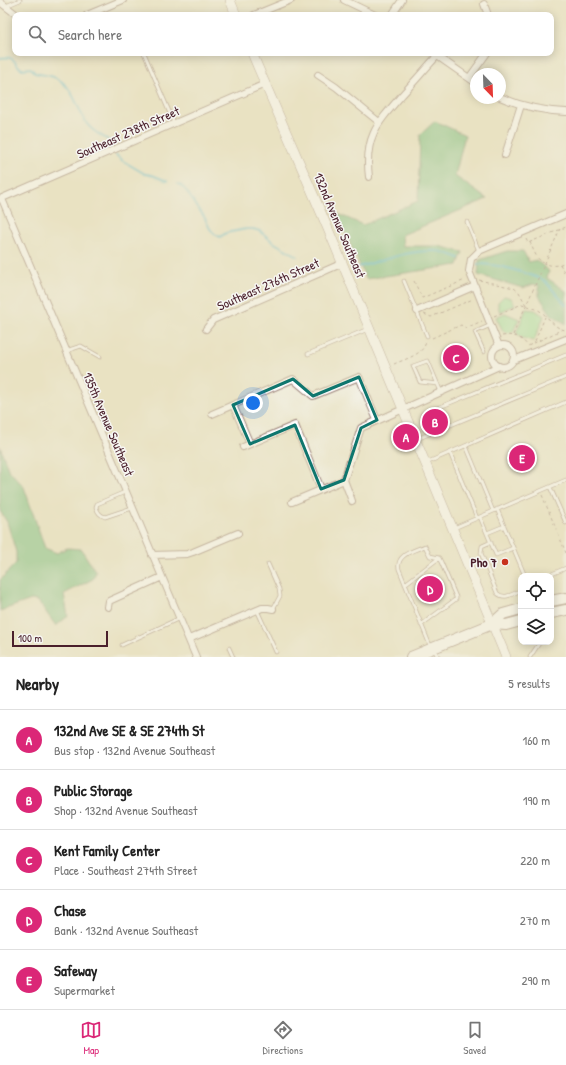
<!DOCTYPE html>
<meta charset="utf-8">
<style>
body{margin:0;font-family:"Patrick Hand",sans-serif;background:#f2f2f2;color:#222}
.controls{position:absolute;right:12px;bottom:12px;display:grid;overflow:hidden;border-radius:8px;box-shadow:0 2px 10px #0003}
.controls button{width:36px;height:36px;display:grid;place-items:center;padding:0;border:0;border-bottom:1px solid #e0e0e0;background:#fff;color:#222;font:20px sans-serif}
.compass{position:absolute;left:470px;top:68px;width:36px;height:36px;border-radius:50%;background:#fff;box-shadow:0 2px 10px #0003;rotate:157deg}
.scale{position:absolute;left:12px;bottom:10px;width:96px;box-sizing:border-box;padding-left:4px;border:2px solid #4a1f2b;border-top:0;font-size:11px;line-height:14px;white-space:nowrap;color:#4a1f2b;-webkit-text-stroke:3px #f6f6f2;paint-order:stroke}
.you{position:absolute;left:253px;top:403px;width:14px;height:14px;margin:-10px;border:3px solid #fff;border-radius:50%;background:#1a73e8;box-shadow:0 0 0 6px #1a73e833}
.badge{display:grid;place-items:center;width:26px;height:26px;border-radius:50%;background:#db2777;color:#fff;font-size:13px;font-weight:700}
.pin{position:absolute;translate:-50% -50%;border:2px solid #fff;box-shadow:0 1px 4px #0006}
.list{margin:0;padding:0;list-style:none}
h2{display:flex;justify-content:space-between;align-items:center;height:52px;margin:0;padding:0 16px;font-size:17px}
h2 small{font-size:13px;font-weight:400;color:#767676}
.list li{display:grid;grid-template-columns:26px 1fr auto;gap:12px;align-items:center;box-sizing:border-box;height:60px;padding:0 16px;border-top:1px solid #e0e0e0}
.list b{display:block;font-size:15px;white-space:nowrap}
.list p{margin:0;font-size:13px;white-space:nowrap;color:#767676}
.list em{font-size:13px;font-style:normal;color:#767676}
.icon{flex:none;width:22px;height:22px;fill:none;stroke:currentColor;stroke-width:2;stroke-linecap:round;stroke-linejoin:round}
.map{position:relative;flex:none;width:566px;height:657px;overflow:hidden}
.search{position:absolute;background:#fff;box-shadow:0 2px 10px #0003;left:12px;right:12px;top:12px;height:44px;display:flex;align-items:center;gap:10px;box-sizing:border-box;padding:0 14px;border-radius:8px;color:#767676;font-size:15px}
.sheet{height:352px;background:#fff}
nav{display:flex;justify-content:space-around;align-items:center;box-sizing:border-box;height:56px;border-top:1px solid #e0e0e0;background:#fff;font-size:11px;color:#767676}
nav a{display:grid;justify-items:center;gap:2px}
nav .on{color:#db2777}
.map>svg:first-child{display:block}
.green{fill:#99df98;stroke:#727f62}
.forest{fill:#7abe80;stroke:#626e56}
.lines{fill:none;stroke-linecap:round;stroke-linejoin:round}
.stream{stroke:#4eb6cc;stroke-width:2}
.lane-casing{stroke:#9a8076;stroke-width:4.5}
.street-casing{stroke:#9a8076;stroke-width:8}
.secondary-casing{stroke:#9a8076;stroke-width:10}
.primary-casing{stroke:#9a8076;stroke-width:12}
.path{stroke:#9a8076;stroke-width:1;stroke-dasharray:3 3;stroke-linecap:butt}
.lane{stroke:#fff;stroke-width:3}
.street{stroke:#fff;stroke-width:6}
.secondary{stroke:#fff;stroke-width:9}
.primary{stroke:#fff;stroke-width:10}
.marked{fill:none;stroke:#0f766e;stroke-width:3;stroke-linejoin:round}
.poi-dot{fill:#c8321e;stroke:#f6f6f2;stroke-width:1.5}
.labels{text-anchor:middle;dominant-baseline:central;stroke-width:3;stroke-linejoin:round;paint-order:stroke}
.street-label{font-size:13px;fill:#4a1f2b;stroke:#f6f6f2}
.poi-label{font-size:13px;font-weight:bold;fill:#4a1f2b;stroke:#f6f6f2;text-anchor:end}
</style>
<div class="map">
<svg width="566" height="657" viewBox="0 0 566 657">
<rect width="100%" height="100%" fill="#f6f6f2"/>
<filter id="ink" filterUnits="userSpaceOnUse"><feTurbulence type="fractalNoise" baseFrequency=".025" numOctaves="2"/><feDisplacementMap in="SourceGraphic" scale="8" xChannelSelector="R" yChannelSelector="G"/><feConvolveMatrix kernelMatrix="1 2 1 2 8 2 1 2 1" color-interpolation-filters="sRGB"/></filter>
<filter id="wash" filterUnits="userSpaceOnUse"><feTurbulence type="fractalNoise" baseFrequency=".012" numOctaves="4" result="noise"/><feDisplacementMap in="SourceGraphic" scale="16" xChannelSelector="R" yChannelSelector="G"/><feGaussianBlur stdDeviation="0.9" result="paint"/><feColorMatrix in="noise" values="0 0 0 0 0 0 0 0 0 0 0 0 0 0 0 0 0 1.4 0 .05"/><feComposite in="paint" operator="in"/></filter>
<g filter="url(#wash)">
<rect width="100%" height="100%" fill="#e9e2c2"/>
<path class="green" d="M504 296 511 298 515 305 500 312 498 306V302Z
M526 309 535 310 544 316 534 341 522 338 516 333Z
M505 313 519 319 513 332 506 333 503 331 496 317Z"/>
<path class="forest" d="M435 121 465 135 455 176 487 199 402 235 403 246H439L463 252 458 265 366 279 336 213 363 225 418 201 420 135Z
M507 251H523L529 262 536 260 549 271 547 278 566 291V324L551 314 539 296V286L534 284 523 288 478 275 479 260Z
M0 446 8 469 24 487 45 548 57 553 67 548 81 549 96 572 93 579 64 594 68 616 56 626 38 601 31 600 0 611V580L16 563V552L7 522 0 511Z"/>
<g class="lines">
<path class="stream" d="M0 58C14 56 13 60 21 69L31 68 35 73C42 75 50 75 56 78 74 87 77 109 87 124 93 132 102 136 110 141
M116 155 123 161 145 174 152 175 167 181
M178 184C187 188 188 195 194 202 197 207 200 211 203 215 209 224 208 232 220 237L226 233 246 229H253L260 231 273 242 297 256
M477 264C499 264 520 271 541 279L545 281 566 305
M359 267C384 260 409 250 435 251 443 251 451 255 459 258"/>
</g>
</g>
<g filter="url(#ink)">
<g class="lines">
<defs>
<path id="lane" d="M6 6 20 0
M144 53 174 123
M467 222 479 251
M404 281 427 336
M66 351 81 346 100 357
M484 352 475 332 491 325
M308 354 368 329
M438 384 420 382 413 366 427 361H428L441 392
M431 433 423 414 566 355
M417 439 566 377
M466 446 493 511
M450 453 477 518
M426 463 566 402
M550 487 566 523
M125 492 97 504 96 507C98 513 100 515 105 517L132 508
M497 509 525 576
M480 517 496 555 513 548
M454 528 566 480
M487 533 504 526
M491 542 482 546 481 553 497 593C504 600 513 594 521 590
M268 564 279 589 280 596 273 609
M547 576 566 568
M405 584 439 558
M257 610 276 652
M421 625 456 599V597L441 562 439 558 430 556 425 546C414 551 396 554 399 569L431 648
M122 645 180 618
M229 648 233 657
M434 649 438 657
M530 657 540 642"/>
<path id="street" d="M344 0 375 15
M0 2 17 15
M484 4 488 15
M87 15 123 0
M254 15 291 0
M392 15 402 0
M433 53 476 83
M318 75 336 87 379 122
M469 78 487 53
M500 97C521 106 543 111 566 112
M505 155 521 105
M369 177C364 137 377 124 402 95 414 82 425 69 437 56
M0 199 265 84
M2 199 196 657
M417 311 475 286
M206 329 213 320 343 263
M492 356a11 11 0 1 1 22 0a11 11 0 1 1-22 0Z
M499 346 469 271 471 259 479 251 566 214
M514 360 566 339
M233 405 250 444
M212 414 293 379 313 396 359 377 377 420
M243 447 295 425 321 489
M344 480 352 501
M292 502 344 480 361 428 499 366
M152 555 187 554 193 552 238 533
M108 607 109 601 162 577
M189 639 262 608H268L273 609"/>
<path id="secondary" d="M230 0 236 15
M252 53C282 124 314 194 343 265 397 396 451 527 506 657"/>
<path id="primary" d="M551 601 566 598
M551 613 566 610
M492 624 506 625 521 621
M411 657 492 624 503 614 521 609"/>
</defs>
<use href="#lane" class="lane-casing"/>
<use href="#street" class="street-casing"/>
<use href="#secondary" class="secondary-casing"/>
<use href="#primary" class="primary-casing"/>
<path class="path" d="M526 239 528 243 566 227
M530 242C532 247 534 252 537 257 544 267 557 268 566 261
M560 264 564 272 566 273
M479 280 514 288 519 292 526 305
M414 281 422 298 465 280
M424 314 431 317 473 299
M494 316 522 304C528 306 535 308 540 311 549 317 554 329 566 330
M513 335 560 229
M502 336C514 334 520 336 528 346L561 330
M432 338 461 325 466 328 482 321
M535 341 545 317
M394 364C405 359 423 355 426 342
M542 495 566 553"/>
<use href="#lane" class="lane"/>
<use href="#street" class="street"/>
<use href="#secondary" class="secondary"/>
<use href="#primary" class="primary"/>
</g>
</g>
<path d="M0 0H566V657H0ZM359 377 377 420 361 428 344 480 321 489 295 425 250 444 233 405 293 379 313 396Z" fill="#e9e2c2" fill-opacity=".55" fill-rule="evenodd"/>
<path class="marked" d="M359 377 377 420 361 428 344 480 321 489 295 425 250 444 233 405 293 379 313 396Z"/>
<circle class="poi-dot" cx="505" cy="562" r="4"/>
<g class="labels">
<g class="street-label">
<text transform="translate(128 132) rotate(-24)">Southeast 278th Street</text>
<text transform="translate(340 225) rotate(67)">132nd Avenue Southeast</text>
<text transform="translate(268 284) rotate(-24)">Southeast 276th Street</text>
<text transform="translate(109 424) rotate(67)">135th Avenue Southeast</text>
</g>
<g class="poi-label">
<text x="497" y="562">Pho 7</text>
</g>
</g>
</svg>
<div class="controls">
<button><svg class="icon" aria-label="locate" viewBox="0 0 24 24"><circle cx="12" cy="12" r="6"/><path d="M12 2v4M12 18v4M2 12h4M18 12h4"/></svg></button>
<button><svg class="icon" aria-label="layers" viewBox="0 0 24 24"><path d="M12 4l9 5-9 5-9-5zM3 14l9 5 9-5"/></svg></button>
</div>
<svg class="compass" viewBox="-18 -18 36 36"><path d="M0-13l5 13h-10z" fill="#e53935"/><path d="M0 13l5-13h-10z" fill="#767676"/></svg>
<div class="scale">100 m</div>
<div class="you"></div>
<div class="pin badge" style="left:406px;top:437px">A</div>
<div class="pin badge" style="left:435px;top:422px">B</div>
<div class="pin badge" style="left:456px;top:358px">C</div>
<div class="pin badge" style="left:430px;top:589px">D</div>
<div class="pin badge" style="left:522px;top:458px">E</div>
<div class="search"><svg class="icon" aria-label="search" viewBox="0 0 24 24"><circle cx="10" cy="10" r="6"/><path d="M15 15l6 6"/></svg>Search here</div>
</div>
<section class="sheet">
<h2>Nearby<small>5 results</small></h2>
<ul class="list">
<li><span class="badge">A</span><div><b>132nd Ave SE &amp; SE 274th St</b><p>Bus stop · 132nd Avenue Southeast</p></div><em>160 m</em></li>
<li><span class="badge">B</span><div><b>Public Storage</b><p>Shop · 132nd Avenue Southeast</p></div><em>190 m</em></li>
<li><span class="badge">C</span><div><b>Kent Family Center</b><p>Place · Southeast 274th Street</p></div><em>220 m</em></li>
<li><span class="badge">D</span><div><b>Chase</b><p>Bank · 132nd Avenue Southeast</p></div><em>270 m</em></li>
<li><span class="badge">E</span><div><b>Safeway</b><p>Supermarket</p></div><em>290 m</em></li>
</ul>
</section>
<nav>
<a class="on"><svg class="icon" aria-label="map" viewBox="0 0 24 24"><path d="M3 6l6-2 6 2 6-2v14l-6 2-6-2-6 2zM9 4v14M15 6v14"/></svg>Map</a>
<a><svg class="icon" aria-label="directions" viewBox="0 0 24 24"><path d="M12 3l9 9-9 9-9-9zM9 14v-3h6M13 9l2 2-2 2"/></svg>Directions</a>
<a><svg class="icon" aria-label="saved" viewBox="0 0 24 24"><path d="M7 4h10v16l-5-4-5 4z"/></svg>Saved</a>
</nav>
